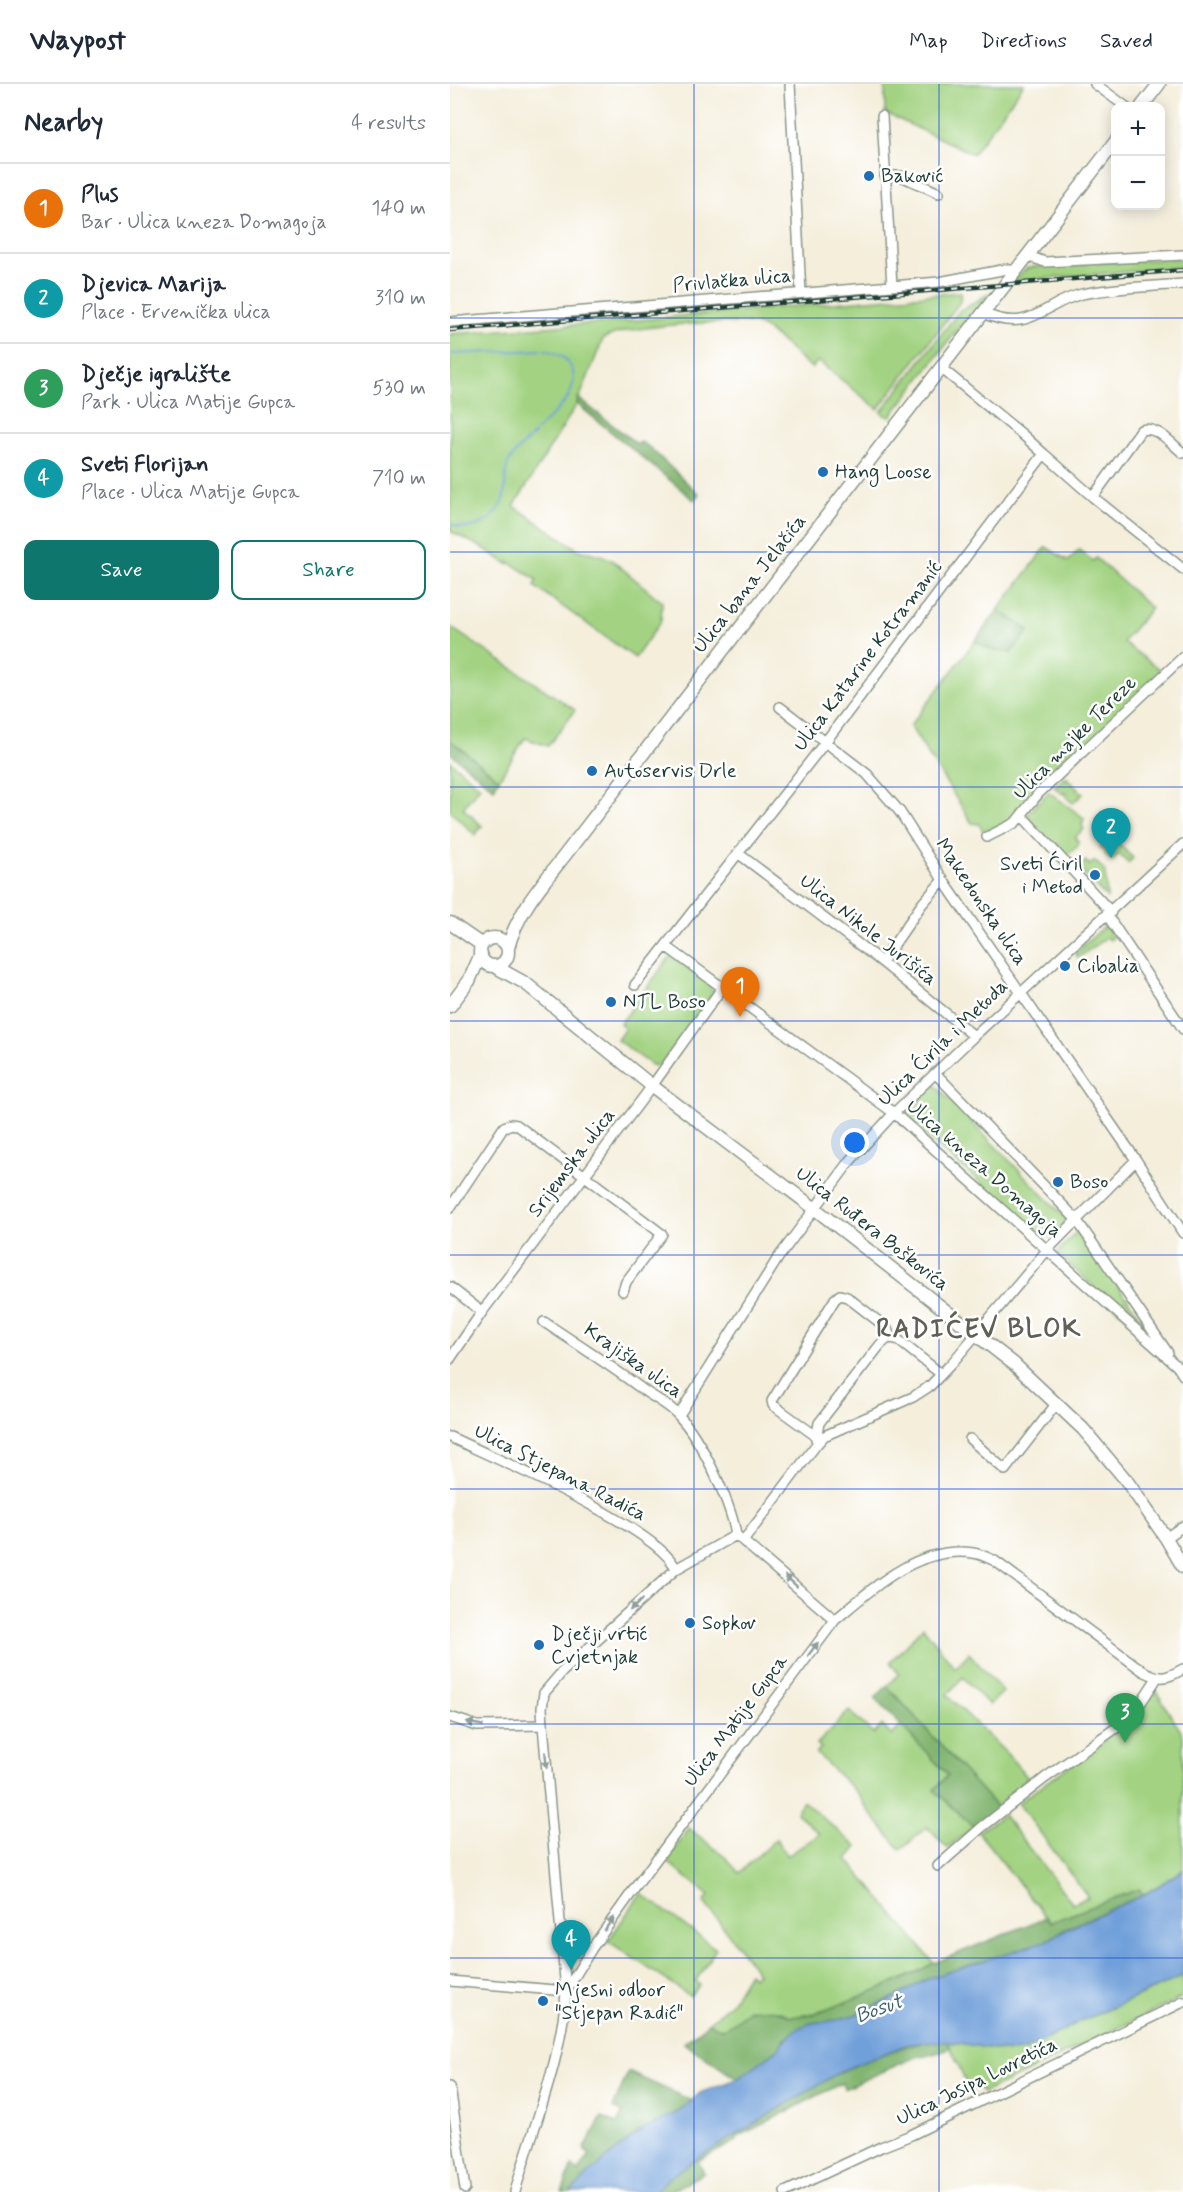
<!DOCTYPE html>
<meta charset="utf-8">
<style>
body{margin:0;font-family:Mynerve,sans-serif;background:#f2f2f3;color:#1f2937}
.controls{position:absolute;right:18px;top:18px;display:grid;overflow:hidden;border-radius:12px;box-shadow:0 3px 15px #0003}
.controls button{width:54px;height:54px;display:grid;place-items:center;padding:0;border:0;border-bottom:2px solid #e0e1e3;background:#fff;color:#1f2937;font:30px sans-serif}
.you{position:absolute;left:405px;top:1059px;width:21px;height:21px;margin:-15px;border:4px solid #fff;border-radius:50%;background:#1a73e8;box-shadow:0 0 0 9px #1a73e833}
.badge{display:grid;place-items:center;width:39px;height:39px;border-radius:50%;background:#0f766e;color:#fff;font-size:20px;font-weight:700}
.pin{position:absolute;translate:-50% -50px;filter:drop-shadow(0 2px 3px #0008)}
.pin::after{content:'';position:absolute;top:32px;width:21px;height:18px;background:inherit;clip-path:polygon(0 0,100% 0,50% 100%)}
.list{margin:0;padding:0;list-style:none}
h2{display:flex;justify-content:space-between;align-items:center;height:78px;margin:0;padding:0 24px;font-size:26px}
h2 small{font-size:20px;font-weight:400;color:#747a83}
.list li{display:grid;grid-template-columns:39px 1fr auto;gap:18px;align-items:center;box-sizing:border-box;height:90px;padding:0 24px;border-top:2px solid #e0e1e3}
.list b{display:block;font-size:22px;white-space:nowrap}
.list p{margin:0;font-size:20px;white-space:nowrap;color:#747a83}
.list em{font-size:20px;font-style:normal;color:#747a83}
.actions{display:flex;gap:12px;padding:18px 24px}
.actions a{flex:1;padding:14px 0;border:2px solid #0f766e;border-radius:12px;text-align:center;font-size:21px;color:#0f766e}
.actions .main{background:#0f766e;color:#fff}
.map{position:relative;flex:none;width:733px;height:2108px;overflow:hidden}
header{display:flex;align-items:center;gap:36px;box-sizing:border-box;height:84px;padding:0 30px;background:#fff;border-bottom:2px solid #e0e1e3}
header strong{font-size:28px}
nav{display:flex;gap:33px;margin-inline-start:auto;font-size:21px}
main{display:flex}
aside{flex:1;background:#fff}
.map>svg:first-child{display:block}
.green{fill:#a3d382;stroke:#61885b;stroke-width:1.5}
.forest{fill:#82b570;stroke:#507952;stroke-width:1.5}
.water{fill:#709fd9;stroke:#486e86;stroke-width:1.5}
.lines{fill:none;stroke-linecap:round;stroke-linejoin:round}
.stream{stroke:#709fd9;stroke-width:2}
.minor-casing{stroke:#8a9688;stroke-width:12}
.secondary-casing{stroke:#8a9688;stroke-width:15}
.minor{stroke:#fff;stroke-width:9}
.secondary{stroke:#fff;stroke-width:12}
.rail-casing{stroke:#1f3d34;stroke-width:4.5}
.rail{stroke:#fff;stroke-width:2;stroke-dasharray:7;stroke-linecap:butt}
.oneway{fill:#8f9e9a}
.grid{fill:none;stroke:#1d4ed8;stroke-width:1.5;stroke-opacity:0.55}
.poi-dot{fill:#1f6fb2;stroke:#fff;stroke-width:2}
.labels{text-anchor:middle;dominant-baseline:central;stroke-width:5;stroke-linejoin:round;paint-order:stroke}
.poi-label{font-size:20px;fill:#1f3d34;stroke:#fff;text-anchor:start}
.street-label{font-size:20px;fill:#1f3d34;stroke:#fff}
.water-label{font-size:21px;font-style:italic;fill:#3b5f6e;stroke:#fff}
.district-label{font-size:26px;font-weight:bold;letter-spacing:1.5px;fill:#616056;stroke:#fff}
</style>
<header>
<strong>Waypost</strong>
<nav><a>Map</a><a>Directions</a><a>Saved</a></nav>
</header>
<main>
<aside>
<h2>Nearby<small>4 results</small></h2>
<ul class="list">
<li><span class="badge" style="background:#e8710a">1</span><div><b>Plus</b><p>Bar · Ulica kneza Domagoja</p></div><em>140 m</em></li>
<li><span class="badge" style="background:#0f9aa8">2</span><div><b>Djevica Marija</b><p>Place · Ervenička ulica</p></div><em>310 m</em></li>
<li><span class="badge" style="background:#2e9e5b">3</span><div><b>Dječje igralište</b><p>Park · Ulica Matije Gupca</p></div><em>530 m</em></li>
<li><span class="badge" style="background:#0f9aa8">4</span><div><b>Sveti Florijan</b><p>Place · Ulica Matije Gupca</p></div><em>710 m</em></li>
</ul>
<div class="actions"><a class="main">Save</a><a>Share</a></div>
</aside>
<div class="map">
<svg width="733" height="2108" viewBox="0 0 733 2108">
<rect width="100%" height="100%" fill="#fff"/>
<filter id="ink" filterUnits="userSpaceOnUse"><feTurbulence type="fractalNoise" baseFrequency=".0167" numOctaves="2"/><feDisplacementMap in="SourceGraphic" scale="12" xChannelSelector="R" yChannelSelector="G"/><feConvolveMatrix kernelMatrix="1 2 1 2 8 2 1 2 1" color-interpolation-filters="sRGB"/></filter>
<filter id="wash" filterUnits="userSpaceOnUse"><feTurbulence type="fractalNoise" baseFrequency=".008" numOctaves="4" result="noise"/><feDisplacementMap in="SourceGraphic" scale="24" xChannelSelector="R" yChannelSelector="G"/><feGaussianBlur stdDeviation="1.35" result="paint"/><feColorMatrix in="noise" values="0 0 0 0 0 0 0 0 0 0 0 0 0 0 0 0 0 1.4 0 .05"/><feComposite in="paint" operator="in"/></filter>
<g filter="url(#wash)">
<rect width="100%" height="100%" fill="#f4eedb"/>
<path class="green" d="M435 0H574L523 70 435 29Z
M733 174V183L562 197 577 184 581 183Z
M511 208 510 218 428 325 368 277 362 284C347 274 323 246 308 241 287 234 170 242 153 255L127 320 64 422 129 466 151 471 162 476 212 518 211 537 185 574 84 502 87 496 59 478 58 480 33 464 0 447V250L163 238Z
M541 209 505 249 441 332H436L431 328 510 226Z
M596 463 618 477 629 466 643 477 646 474 701 524 673 558 713 588 568 733 543 745 533 747 529 740 522 739 460 642 525 557 541 566 560 568 579 546 548 526Z
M0 543 125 626 98 662 75 654 49 695 0 656Z
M0 677 30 702 13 724 32 742 25 751 0 727Z
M616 693 633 710 623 719 616 713 617 711 615 709 613 710 604 703Z
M599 708 634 734 632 742 634 745 625 753 628 757V762L615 773 608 766V761L604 762 578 733 579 728Z
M659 750 683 774 678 779 669 770 662 777 655 770 656 768 651 764V757Z
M636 777 639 781 645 777 655 787 657 814 627 783Z
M655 842 664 852 660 856 657 853 628 874 625 869Z
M221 871 259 900 262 906V911L213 978 206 982 202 981 167 956 175 944 170 940Z
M484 1000 614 1132C618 1141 609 1147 602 1153L593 1152 452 1032Z
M626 1148H631L694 1239 691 1243 688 1244 607 1169Z
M473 1543 505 1584 519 1569 553 1608 539 1621 513 1593 497 1611 559 1672 584 1701 550 1727 437 1602 449 1590 440 1578Z
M704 1604 733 1651V1786L693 1811 689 1805 601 1839 528 1748 553 1731 623 1820 638 1813 568 1719 656 1655Z
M399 1627 424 1650 432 1641 442 1652 451 1641 498 1691 485 1705 524 1743 497 1764 477 1743 451 1766 417 1725 409 1711 366 1669 371 1664 367 1660Z
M353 1717 407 1763 397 1775 484 1879C446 1900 383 1929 340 1933L332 1928 300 1925 284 1940 273 1946 258 1939 280 1920 299 1889 303 1893 308 1889 254 1818 259 1812 217 1777 239 1744 276 1774 289 1789 326 1755 337 1772 370 1750 346 1728Z
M191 1809 266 1865 245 1898 250 1901 240 1912 158 1857Z
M733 1892V1913L533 2009 529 2003 520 2007 498 1958 573 1967 631 1937 678 1917Z"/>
<path class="forest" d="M128 314 187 360 191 358 199 363 249 410 244 416 127 320Z
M548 526 579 547 561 569 541 566 525 557Z
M0 656 49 695 44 704 0 669Z
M437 1602 550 1727 526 1745 484 1706 498 1691 425 1614Z
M689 1805 693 1811 613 1846 598 1856 490 1891 408 1930 386 1936 361 1939 335 1955 328 1965 287 1995 234 1959 258 1939 273 1945C295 1934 293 1921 322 1926 329 1928 334 1929 340 1933L366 1930 456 1894 484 1879 597 1833 601 1838Z
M481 1957 498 1958 500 1962 497 1966 472 1973 470 1971 394 2005 392 1999 386 2002 286 2054 287 2057 248 2077 254 2089 219 2108H205L215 2097 239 2080C309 2034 398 1971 481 1957Z
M178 1988 243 2017C229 2031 208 2036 192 2047 166 2064 143 2086 121 2108H112L122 2082 129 2087 140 2070 134 2065 152 2033 167 2040 173 2028 163 2024Z"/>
<path class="water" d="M733 1786V1892L678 1917 631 1937 573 1967 558 1968 510 1959 481 1957 456 1961 391 1987 239 2080 215 2097 205 2108H121L141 2088 188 2049 232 2026 250 2009 287 1995 328 1965 346 1945 361 1939 386 1936 408 1930 450 1911 479 1894 598 1856C628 1837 661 1826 693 1811 707 1804 719 1794 733 1786Z"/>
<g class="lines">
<path class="stream" d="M0 270 90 266
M87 346C96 336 114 322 119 311 131 288 118 270 95 266
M0 440C23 450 49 436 54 411 57 400 53 388 59 378 64 368 76 358 84 350"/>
</g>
</g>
<g filter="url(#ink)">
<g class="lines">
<defs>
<path id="minor" d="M340 0 351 209
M645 0 675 22
M432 32 442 202
M435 92H451L489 109
M578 172 595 178 733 171
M533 229C581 251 593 219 632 210 664 203 700 203 733 200
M0 238 442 202 489 198 557 185 565 188
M594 370 643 413 733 485
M643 413 691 346C706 341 722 360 733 369
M330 623 417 690 450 728 493 796 686 1076 733 1149
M572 732 661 828
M537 753 565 739 588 710 733 573
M289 770 432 878 524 952
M657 831 733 945
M217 863 444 1029 728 1283 733 1291
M432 878 472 820 493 796
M185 901 376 657 594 370 573 351 491 284
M486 990 626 1135 718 1269
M0 1124 54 1043 61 1040 67 1041 212 1150 176 1198 173 1207
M0 1203 32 1228
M94 1238C129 1261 163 1283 196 1308 207 1315 221 1322 229 1332 251 1355 281 1419 286 1451
M0 1275 32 1228 202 1002 272 904
M229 1331 328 1174 401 1076 444 1029 524 952 733 760
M366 1352 323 1321 322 1317 385 1215 390 1211 397 1213 437 1244 440 1254
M0 1353C45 1374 210 1445 226 1485
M366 1355 369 1339 430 1261 438 1254 447 1255 491 1290
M520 1355 555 1386 607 1319
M716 1454 733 1442
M294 1456 366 1361 374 1352 463 1313 480 1302 502 1279 598 1165 686 1076
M0 1633 27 1642 93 1641
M488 1782 531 1744 595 1694 676 1637 686 1626 707 1594
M0 1897 116 1907
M116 1907 142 1864 190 1797 385 1536C423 1504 468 1461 523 1469 531 1470 539 1474 545 1477L693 1587C711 1596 716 1595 733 1585
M0 2003 15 2105
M65 2108C83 2041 112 1977 116 1907L93 1641 92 1624 94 1609 112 1588 226 1485 286 1451 385 1536
M335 2108 431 2063 461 2051 733 1918"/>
<path id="secondary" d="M692 22 709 0
M0 839 32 861
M30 868a14 14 0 1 1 28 0a14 14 0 1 1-28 0Z
M58 864C67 827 96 796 118 767L666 57
M44 882 75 899 202 1002 364 1124 564 1280 633 1345 676 1396 716 1454 733 1483
M0 922 19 897 31 870"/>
</defs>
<use href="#minor" class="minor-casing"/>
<use href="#secondary" class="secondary-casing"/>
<use href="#minor" class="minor"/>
<use href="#secondary" class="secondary"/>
<defs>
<path id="rail" d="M0 246 733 186"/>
</defs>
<use href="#rail" class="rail-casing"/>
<use href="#rail" class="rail"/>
</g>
<defs><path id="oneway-solid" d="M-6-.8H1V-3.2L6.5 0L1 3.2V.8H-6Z" transform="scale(1.5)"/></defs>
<g class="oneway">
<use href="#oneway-solid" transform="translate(341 1497) rotate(-138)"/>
<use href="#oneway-solid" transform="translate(186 1521) rotate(138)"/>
<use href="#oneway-solid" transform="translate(363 1565) rotate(-53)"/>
<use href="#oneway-solid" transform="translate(25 1640) rotate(-169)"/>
<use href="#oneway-solid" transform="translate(96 1676) rotate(85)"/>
<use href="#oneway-solid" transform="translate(159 1840) rotate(-54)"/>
</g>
</g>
<path class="grid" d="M244 0V2108M489 0V2108M0 234H733M0 468H733M0 703H733M0 937H733M0 1171H733M0 1405H733M0 1640H733M0 1874H733"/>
<g class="poi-dot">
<circle cx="419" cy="92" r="6"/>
<circle cx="373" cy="388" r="6"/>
<circle cx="142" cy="687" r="6"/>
<circle cx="645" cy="791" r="6"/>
<circle cx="615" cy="882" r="6"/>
<circle cx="161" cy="918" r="6"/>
<circle cx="608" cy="1098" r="6"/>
<circle cx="240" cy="1539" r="6"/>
<circle cx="89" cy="1561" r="6"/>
<circle cx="93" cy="1917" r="6"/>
</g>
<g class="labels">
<g class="poi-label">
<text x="431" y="92">Baković</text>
<text x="385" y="388">Hang Loose</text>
<text x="154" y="687">Autoservis Drle</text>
<text x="633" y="780" text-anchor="end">Sveti Ćiril<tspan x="633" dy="23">i Metod</tspan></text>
<text x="627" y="882">Cibalia</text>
<text x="173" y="918">NTL Boso</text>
<text x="620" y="1098">Boso</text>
<text x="252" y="1539">Sopkov</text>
<text x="101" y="1550">Dječji vrtić<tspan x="101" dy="23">Cvjetnjak</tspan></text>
<text x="105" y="1906">Mjesni odbor<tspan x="105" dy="23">"Stjepan Radić"</tspan></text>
</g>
<g class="street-label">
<text transform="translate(282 197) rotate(-5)">Privlačka ulica</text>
<text transform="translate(300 500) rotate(-52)">Ulica bana Jelačića</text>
<text transform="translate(418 572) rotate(-53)">Ulica Katarine Kotramanić</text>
<text transform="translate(625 654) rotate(-45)">Ulica majke Tereze</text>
<text transform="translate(531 818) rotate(56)">Makedonska ulica</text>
<text transform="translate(418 846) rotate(38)">Ulica Nikole Jurišića</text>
<text transform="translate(493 959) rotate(-44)">Ulica Ćirila i Metoda</text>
<text transform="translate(122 1079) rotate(-53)">Srijemska ulica</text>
<text transform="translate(534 1085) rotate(41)">Ulica kneza Domagoja</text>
<text transform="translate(422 1145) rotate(38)">Ulica Ruđera Boškovića</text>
<text transform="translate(183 1277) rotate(35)">Krajiška ulica</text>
<text transform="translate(110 1389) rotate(27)">Ulica Stjepana Radića</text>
<text transform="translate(286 1637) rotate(-53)">Ulica Matije Gupca</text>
<text transform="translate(527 1998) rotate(-26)">Ulica Josipa Lovretića</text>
</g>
<g class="water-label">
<text transform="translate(429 1925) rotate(-20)">Bosut</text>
</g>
<g class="district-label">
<text x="529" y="1246">RADIĆEV BLOK</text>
</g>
</g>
</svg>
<div class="controls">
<button>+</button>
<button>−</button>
</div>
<div class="you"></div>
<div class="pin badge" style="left:290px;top:933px;background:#e8710a">1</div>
<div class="pin badge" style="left:661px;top:774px;background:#0f9aa8">2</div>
<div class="pin badge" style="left:675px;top:1659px;background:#2e9e5b">3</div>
<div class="pin badge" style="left:121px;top:1886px;background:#0f9aa8">4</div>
</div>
</main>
